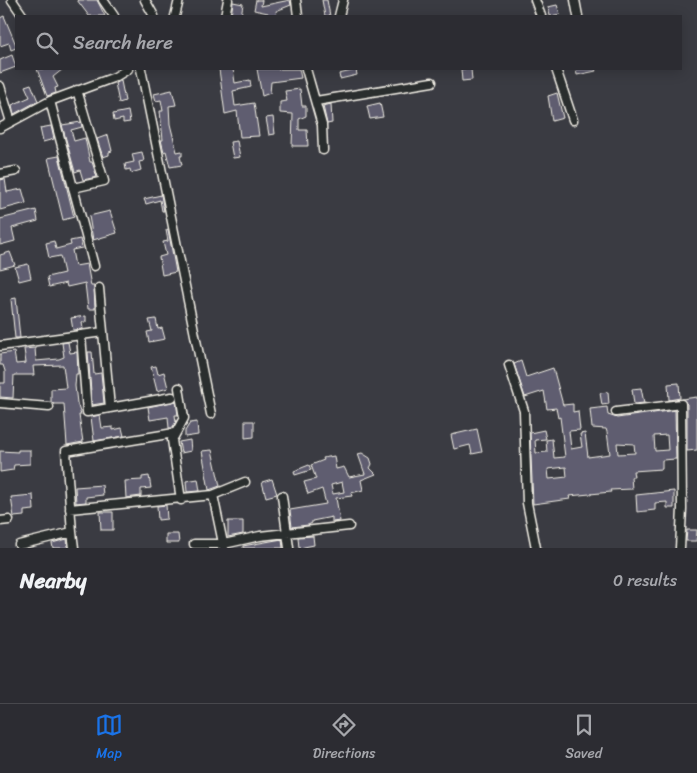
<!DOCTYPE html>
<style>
body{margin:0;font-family:Sriracha,sans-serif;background:#38383e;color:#f1f3f6}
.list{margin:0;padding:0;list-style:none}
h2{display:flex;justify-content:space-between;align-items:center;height:65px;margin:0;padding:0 20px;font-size:21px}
h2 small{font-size:16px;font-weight:400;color:#a6a7ac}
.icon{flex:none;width:28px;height:28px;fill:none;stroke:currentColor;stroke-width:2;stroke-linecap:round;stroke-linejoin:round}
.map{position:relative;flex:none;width:697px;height:548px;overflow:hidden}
.search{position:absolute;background:#2c2c32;box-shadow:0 2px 12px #0003;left:15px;right:15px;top:15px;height:55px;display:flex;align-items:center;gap:12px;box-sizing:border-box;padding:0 18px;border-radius:0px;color:#a6a7ac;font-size:19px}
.sheet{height:155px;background:#2c2c32}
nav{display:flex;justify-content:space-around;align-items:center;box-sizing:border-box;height:70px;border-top:1px solid #48484d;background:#2c2c32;font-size:14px;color:#a6a7ac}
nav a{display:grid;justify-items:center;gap:2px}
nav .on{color:#1a73e8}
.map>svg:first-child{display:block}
.building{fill:#5e5d6f;stroke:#f4f1e8;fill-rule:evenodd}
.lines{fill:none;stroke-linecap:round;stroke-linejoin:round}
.minor-casing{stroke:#f4f1e8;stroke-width:11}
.minor{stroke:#2a2d2e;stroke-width:8}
</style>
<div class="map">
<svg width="697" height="548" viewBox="0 0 697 548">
<rect width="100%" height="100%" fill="#3a3b42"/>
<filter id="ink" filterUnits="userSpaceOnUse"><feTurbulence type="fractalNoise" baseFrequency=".02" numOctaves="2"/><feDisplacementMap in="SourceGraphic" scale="10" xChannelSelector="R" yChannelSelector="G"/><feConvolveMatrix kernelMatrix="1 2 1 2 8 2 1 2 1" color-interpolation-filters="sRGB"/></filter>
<g filter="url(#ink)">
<path class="building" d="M77 0H97L105 16H89Z
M256 0H262L261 6 290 0 291 5 276 11 277 16H268V13L254 10Z
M322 0H327L330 16H325Z
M233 2 243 4 241 16H231Z
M557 5 560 14 550 16 548 7Z
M4 16 16 45V48L11 50 9 43 0 46V18Z
M12 55 16 67 0 73V60Z
M37 69H63L53 77 58 87 55 88 56 93 47 96Z
M219 69H233L235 83 250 80 251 87 233 91 235 106 254 103 259 136 240 137 237 111 225 114Z
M257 69H299L301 78 271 82 270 93 262 96Z
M461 69H471L472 80 462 81Z
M576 69H595L596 71 577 75Z
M356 70 357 75 340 79 339 74Z
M121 81 125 101 119 103 115 83Z
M31 84 38 101 14 114 12 105 30 97 25 86Z
M300 89 302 106H306V116L299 119V130H307L308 146H292L293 114 280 113V102L287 101 285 91Z
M172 90 176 105 169 106 170 124 177 152 182 151V156H180L182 165 170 167 166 151 164 152 161 140H163L160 111H163L161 100 156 101 154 94Z
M557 93 563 118 552 121 548 96Z
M380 103 383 117 370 119 367 106Z
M331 104 332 123 327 124 323 106Z
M128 111 130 122 123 123V119L114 121 113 114Z
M273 117 275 134 269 135 266 118Z
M81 122 82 127 71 130 74 141 85 138 90 162H92L97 177 83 180 80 170 75 172 62 125Z
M51 126 54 139 43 142 40 128Z
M108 135 112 151 109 152V155L103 157 97 139Z
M237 141 240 157 233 158 230 142Z
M142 152 144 161 139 162 141 170 131 173 130 169 126 170 125 164 134 162 132 154Z
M59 156 74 217 63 220 48 158Z
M5 179 7 192 22 189 26 203 0 210V180Z
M161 195 164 211H162L160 200 146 204 144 199Z
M36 210 38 221 12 228 15 241 0 245V219Z
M110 211 117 233 93 240 89 216Z
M168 229 176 272 162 275 159 257 166 255 163 242 168 241 166 230Z
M80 239 82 248 72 250 75 266 87 264 91 286H94L95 309H88L85 283 67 287 66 283 49 287 47 277 64 273 60 256 49 258 46 243 54 241 56 249 71 245 70 241Z
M10 252 15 265 0 269V255Z
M28 264 31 278 19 281 15 267Z
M16 298 20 338H15L11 299Z
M86 316V322H82L83 329 73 330 71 318Z
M156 319 158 329 162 328 165 339 149 342 147 332 152 331 149 320Z
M68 342 70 353 77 352 78 374H76L75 386 77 403 81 415H79L83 442 67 445 64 404H54L51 402V389L66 388 63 365 33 366 34 375H14L13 398 0 397V383H5V371L3 365H0V354L14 352 16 364 26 363 24 349 35 348 36 361 59 359 64 357 62 343Z
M88 352H92L94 374 101 373 104 403 92 405Z
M521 361 526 377 553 368 563 405 573 404V412L578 411 580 430 569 431 571 449 582 447 580 434 585 433 588 457 610 454 607 432 606 429 592 428 590 409 607 407 608 415 617 418 675 410 676 459 662 460V469L633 471 634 477H631L632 489 610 490 611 492 569 496 570 499 533 504 530 433 544 430 546 439 535 440 536 453 547 452 546 440 552 439 554 458 565 457 560 417 558 418 556 408 547 409 544 391 525 397 514 364ZM667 435 668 450 655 451 654 436ZM617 443 634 444 635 453 618 454ZM566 467 567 477 549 479 548 469Z
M156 366 158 374 164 372 168 388 157 391 151 367Z
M679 383 680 398 669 400 668 384Z
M641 388 644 403 634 404 632 389Z
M608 392 609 404 602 405 600 393Z
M697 397V450L687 451V404L682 399Z
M176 401 178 415H175L176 422 172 428H169L168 417 150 420 148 407Z
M100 415 102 428 113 427V430L122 428 124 436 94 441 91 417Z
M245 421H254V437L245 438Z
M197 422 198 435 185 437V431L190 423Z
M477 429 482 452 472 454 470 445 454 449 451 435Z
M190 440 191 451 181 453 179 442Z
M18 450H30V464L14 465 13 470 0 472V451L18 452Z
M212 450 220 486 209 490 202 451Z
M362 453 370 458 372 464 370 468 376 474 361 480 363 490 351 493 352 496 336 498 340 521 332 522V517L312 521V523L308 525 292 527 290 510 326 504 322 489 308 494 304 482 316 479 311 465 324 460 323 458 334 456 336 469 344 467 349 477 365 474 358 454ZM342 482 344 492 333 494 331 485Z
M309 465 311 470 295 475 294 471Z
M149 476 151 488 141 489V496L126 498 125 481 142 480V477Z
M198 479 200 491 187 492 186 481Z
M272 479 277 494 266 497 262 482Z
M102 485 103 495 86 497V502L76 503 75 487Z
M674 491V508H667V502L655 503V510L637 512 636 495Z
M33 495 34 510 24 511V516L14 517 11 497Z
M166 505 167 519 158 520 157 506Z
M100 512H113V530H101Z
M228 521H243V534L228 537Z
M687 530H697L696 541H686Z
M166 534H178L179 543H166Z
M313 536 314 545 299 548 298 537Z
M67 539 68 548H53L52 543Z
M282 539 283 548H243V546Z"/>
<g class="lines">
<defs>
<path id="minor" d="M12 0 23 16
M103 0 114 16
M145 0 154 16
M296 0 298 16
M535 0 541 16
M575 0 578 16
M175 16 179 0
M225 16 228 0
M339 16 343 0
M141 69 211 414
M306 69 322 125 323 150
M556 69 573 120
M0 86 11 122
M50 101 94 266
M316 101 432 82
M0 128 50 101 115 77 128 69
M0 174 16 171
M73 188 104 181 77 90
M99 288 110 408
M81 335 87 412 172 397
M0 346 103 332
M509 365 524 411 527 503 536 548
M179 388 184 418 172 440 181 500
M0 403 49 407
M616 412 681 404 682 509 680 548
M213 495 245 482
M282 496 289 548
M70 509 213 495 224 548
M0 521 9 520
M72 532 74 548
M194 544H224L260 536 349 526
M19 545 72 532 66 451 174 433"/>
</defs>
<use href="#minor" class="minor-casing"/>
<use href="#minor" class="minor"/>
</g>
</g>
</svg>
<div class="search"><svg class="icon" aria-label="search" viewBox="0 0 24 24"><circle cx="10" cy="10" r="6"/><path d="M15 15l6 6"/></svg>Search here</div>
</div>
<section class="sheet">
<h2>Nearby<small>0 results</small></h2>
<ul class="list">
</ul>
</section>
<nav>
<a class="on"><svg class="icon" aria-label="map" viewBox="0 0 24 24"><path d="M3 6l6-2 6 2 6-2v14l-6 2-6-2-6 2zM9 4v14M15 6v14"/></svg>Map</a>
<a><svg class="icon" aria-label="directions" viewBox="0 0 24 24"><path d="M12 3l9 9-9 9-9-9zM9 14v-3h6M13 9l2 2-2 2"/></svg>Directions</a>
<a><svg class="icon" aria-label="saved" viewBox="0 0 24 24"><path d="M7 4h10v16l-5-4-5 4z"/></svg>Saved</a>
</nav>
